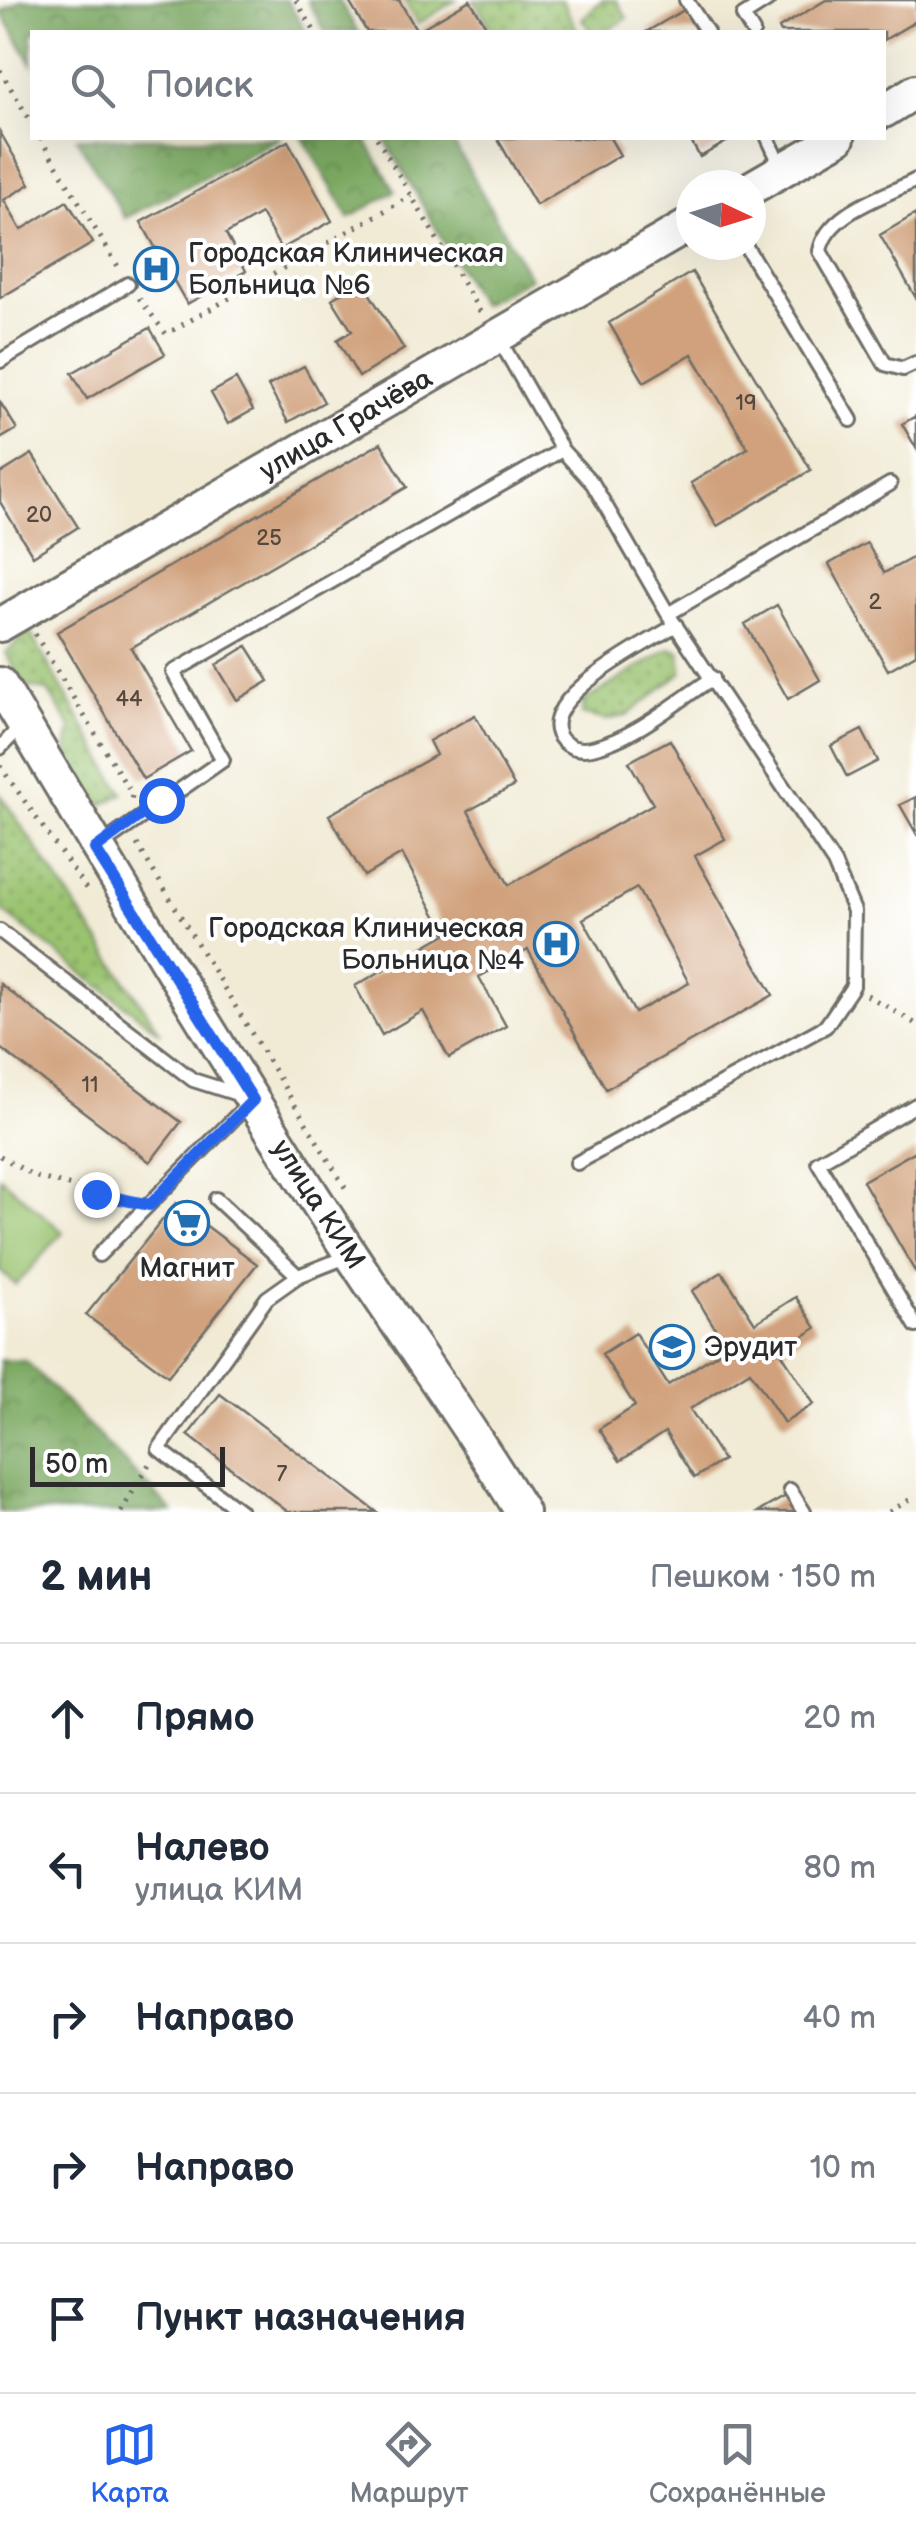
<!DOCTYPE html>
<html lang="ru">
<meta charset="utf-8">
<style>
body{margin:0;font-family:"Balsamiq Sans",sans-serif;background:#f2f2f3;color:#1f2937}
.compass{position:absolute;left:676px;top:170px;width:90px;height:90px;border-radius:50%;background:#fff;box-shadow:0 10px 40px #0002;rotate:94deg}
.scale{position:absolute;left:30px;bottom:25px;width:195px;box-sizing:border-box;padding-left:10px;border:5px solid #2b2b2b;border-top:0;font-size:28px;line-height:35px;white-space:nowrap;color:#2b2b2b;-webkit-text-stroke:8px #fff;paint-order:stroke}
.stop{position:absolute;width:30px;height:30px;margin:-22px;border:8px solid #2563eb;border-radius:50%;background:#fff}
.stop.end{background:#2563eb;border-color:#fff;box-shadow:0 2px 10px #0008}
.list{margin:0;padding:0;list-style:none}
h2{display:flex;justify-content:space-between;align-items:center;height:130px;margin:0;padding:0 40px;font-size:42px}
h2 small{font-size:32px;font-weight:400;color:#747a83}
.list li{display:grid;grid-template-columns:65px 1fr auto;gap:30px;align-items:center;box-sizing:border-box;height:150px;padding:0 40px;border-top:2px solid #e0e1e3}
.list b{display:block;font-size:38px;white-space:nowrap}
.list p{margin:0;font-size:32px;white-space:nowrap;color:#747a83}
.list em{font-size:32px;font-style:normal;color:#747a83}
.icon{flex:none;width:55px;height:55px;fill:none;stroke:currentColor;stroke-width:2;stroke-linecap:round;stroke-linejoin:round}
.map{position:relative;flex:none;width:916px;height:1512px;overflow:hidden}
.search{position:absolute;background:#fff;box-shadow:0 10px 40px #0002;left:30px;right:30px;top:30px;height:110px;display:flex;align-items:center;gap:25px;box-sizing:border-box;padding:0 35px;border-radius:0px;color:#747a83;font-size:38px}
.sheet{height:880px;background:#fff}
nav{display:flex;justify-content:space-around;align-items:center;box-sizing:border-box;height:140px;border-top:2px solid #e0e1e3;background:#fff;font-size:28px;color:#747a83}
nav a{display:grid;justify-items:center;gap:5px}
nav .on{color:#2563eb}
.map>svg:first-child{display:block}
.grass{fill:url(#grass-dots);stroke:#62774e;stroke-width:2.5}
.forest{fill:url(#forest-crowns);stroke:#536a46;stroke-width:2.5}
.pitch{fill:#9ac370;stroke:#62774e;stroke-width:2.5}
.building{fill:#d0a17b;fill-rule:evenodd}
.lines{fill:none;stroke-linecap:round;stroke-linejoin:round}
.service-casing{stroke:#706e67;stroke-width:18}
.tertiary-casing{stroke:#706e67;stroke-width:38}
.path{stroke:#706e67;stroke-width:5;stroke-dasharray:2.5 8;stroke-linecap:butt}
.service{stroke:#fff;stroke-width:12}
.tertiary{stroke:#fff;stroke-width:32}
.route{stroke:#2563eb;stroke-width:12}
.labels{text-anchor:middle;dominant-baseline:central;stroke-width:8;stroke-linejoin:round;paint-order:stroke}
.number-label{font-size:22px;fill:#54483f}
.poi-label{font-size:28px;fill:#2b2b2b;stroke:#fff;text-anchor:start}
.street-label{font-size:28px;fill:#2b2b2b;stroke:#fff}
</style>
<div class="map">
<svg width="916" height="1512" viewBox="0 0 916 1512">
<defs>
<pattern id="grass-dots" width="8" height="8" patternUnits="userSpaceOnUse" patternTransform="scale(2.5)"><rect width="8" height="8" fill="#9ac370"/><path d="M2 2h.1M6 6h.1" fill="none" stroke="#7e9f5c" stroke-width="1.8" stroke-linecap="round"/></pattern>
<pattern id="forest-crowns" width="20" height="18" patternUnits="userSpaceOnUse" patternTransform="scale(2.5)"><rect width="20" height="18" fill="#7ba962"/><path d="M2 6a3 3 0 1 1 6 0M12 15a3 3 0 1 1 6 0" fill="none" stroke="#658a51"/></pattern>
</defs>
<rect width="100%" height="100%" fill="#fff"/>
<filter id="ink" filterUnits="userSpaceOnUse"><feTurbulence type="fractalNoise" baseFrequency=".01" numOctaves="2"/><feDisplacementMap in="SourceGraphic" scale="20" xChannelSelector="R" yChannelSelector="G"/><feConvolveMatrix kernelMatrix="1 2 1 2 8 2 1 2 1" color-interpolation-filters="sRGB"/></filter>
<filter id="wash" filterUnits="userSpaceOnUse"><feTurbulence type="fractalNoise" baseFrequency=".0048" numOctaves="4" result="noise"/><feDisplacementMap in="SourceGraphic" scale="40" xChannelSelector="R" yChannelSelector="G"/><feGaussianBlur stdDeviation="2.25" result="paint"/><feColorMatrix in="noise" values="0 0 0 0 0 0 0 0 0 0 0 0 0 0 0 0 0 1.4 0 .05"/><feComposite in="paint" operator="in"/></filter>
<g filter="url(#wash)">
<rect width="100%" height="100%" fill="#f1ebd6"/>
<path class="grass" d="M404 0H456L418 24Z
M474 0H562L578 32H494Z
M602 0H616L627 18 605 32H591L582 19Z
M29 631 123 794 96 808 66 755 71 727 48 691 24 686 6 653Z
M670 648 680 652 682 672 628 715 606 720 582 714 583 702Z
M0 794 161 1033 0 909Z"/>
<path class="forest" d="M21 0H287L306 32H32V64L1 12Z
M307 0H339L358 32H325Z
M76 138H281L125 218Z
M303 138H365L395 191 349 218Z
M384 138H451L530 278 480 305Z
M0 1360 26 1361 173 1512H0Z"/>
<path class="pitch" d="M0 1177 63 1232 16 1285 0 1271Z"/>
<g id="blocks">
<path class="building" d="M348 0H399L417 31 470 0 490 32H367Z
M826 0H916V21L884 40V32H781L779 28Z
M684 10 697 32H646Z
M0 132 30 184 4 200 21 230 67 201 93 243 0 298Z
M497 138H610L620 155 536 205Z
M689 138H733L700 157Z
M288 141 332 221 281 249 261 214 226 234 246 271 187 304 141 222Z
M916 214V298L880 235Z
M692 272 811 470 717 526 691 483 748 448 692 354 644 382 609 323Z
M361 280 404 349 359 377 337 340 352 331 332 299Z
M150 328 165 354 87 399 72 373Z
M304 366 324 402 288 422 268 386Z
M236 379 253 410 228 424 211 393Z
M0 402 17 429 0 439Z
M916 416V448L902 424Z
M381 443 407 487 131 648 191 751 143 779 57 632Z
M32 454 78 527 33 556 0 502V474Z
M867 543 884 573 916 556V654L888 670 829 564Z
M777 605 820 680 788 699 745 624Z
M247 646 269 681 237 700 216 665Z
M475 715 514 786 468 811 509 885 653 804 629 762 670 740 725 839 695 856 773 995 606 1089 528 950 479 977 506 1026 449 1058 423 1011 382 1035 355 986 446 934 402 854 364 876 329 815 436 755 429 741ZM637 888 689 983 635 1013 583 919Z
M862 730 878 761 847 777 831 746Z
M916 797V833L900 805Z
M0 984 181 1122 150 1162 0 1048Z
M916 1151V1273L863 1181Z
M176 1203 257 1264 168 1376 86 1315Z
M722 1272 755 1323 796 1297 816 1328 780 1351 814 1404 784 1423 750 1371 690 1409 723 1460 694 1478 665 1432 620 1461 599 1429 635 1406 602 1354 635 1333 668 1385 727 1347 692 1291Z
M220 1394 377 1512H288L188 1435Z
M786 1496 795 1512H758Z"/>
</g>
</g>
<g filter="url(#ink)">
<use href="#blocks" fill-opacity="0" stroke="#706e67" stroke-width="2.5"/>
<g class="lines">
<defs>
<path id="service" d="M686 0 707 32
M753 32 743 16 768 0
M768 138 782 168
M916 180C884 197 827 212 820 251L885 364 903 369 916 363
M745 245 851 420
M499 339 562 450 593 484 668 614 834 863 854 911 853 986 826 1026 577 1163
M0 361 128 284
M668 614 890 484
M676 625C650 642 527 702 563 741 571 749 582 750 592 748 634 739 677 701 713 678
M0 748 22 725
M97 848 223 760 173 672 562 450
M0 931 193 1080 253 1099 99 1255
M916 1105 818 1162 916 1326
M216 1199 298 1276
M790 1490 804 1512
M241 1512 159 1449 267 1298 298 1276 349 1256"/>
<g id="tertiary">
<path d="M884 111 916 91"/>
<path d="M751 188 838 138"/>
<path id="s1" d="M0 625 691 224"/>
<path id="s2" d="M0 684C114 875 228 1066 350 1253 407 1340 468 1423 522 1512"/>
</g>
</defs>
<use href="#service" class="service-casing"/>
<use href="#tertiary" class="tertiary-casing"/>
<path class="path" d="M296 0 315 32
M0 70 32 124
M40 138 119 268
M377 138 482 315
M139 298 166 334 411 196
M35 634 132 795 131 801
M0 766 87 890
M137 844 349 1194
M867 995 916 1024
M0 1156 36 1177 128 1200
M121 1512 149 1464
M889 1512 916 1496"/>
<use href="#service" class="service"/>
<use href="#tertiary" class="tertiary"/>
</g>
</g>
<g class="lines" filter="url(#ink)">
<path class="route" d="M96 1194 150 1205 253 1100 95 849 161 800"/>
</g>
<defs>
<symbol id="hospital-ring" viewBox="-11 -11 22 22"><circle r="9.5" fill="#fff" stroke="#1f6fb2" stroke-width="1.5"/><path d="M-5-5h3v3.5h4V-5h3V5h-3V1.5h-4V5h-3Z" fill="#1f6fb2"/></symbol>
<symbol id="supermarket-ring" viewBox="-11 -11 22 22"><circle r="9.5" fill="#fff" stroke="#1f6fb2" stroke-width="1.5"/><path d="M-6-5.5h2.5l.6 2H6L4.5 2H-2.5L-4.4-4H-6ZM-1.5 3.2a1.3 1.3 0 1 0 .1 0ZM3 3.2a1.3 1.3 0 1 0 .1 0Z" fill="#1f6fb2"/></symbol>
<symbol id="school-ring" viewBox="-11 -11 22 22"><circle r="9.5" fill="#fff" stroke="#1f6fb2" stroke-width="1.5"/><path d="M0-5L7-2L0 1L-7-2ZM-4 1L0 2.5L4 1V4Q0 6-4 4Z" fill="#1f6fb2"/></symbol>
</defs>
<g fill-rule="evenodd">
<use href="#hospital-ring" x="131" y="244" width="50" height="50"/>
<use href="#hospital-ring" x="531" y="919" width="50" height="50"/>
<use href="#supermarket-ring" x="162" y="1198" width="50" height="50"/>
<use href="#school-ring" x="647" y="1322" width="50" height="50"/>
</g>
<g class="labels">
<g class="number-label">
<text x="746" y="403">19</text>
<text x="39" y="515">20</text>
<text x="269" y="538">25</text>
<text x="875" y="602">2</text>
<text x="129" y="699">44</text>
<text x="90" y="1085">11</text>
<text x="282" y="1474">7</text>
</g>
<g class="poi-label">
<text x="188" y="253">Городская Клиническая<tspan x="188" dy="32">Больница №6</tspan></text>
<text x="524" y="928" text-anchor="end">Городская Клиническая<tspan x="524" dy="32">Больница №4</tspan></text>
<text x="187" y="1268" text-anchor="middle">Магнит</text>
<text x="704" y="1347">Эрудит</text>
</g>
<g class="street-label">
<text stroke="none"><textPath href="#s1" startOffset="400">улица Грачёва</textPath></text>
<text stroke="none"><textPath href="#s2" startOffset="610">улица КИМ</textPath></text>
</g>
</g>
</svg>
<svg class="compass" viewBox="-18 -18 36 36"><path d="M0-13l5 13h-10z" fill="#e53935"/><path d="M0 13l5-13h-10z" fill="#747a83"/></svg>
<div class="scale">50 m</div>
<div class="stop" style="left:161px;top:800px"></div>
<div class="stop end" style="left:96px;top:1194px"></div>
<div class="search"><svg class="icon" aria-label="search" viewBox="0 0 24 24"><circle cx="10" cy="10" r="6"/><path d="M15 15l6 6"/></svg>Поиск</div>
</div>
<section class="sheet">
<h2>2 мин<small>Пешком · 150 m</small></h2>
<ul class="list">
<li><svg class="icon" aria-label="ahead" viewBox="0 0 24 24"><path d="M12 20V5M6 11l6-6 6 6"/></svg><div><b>Прямо</b></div><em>20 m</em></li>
<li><svg class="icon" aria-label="left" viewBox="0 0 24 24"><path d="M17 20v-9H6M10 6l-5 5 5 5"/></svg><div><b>Налево</b><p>улица КИМ</p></div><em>80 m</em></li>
<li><svg class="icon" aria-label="right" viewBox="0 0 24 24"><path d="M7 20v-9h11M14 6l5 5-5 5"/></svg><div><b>Направо</b></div><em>40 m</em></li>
<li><svg class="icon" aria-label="right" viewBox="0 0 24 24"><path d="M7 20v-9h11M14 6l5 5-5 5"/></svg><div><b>Направо</b></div><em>10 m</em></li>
<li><svg class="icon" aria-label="arrive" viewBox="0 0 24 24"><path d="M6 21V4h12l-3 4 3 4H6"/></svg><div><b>Пункт назначения</b></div></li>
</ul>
</section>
<nav>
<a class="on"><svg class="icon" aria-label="map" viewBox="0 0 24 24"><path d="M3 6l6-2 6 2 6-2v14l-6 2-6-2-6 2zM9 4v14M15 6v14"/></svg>Карта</a>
<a><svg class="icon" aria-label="directions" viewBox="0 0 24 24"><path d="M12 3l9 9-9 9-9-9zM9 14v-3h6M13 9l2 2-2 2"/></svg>Маршрут</a>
<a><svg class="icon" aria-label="saved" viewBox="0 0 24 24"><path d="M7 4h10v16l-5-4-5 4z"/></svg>Сохранённые</a>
</nav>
